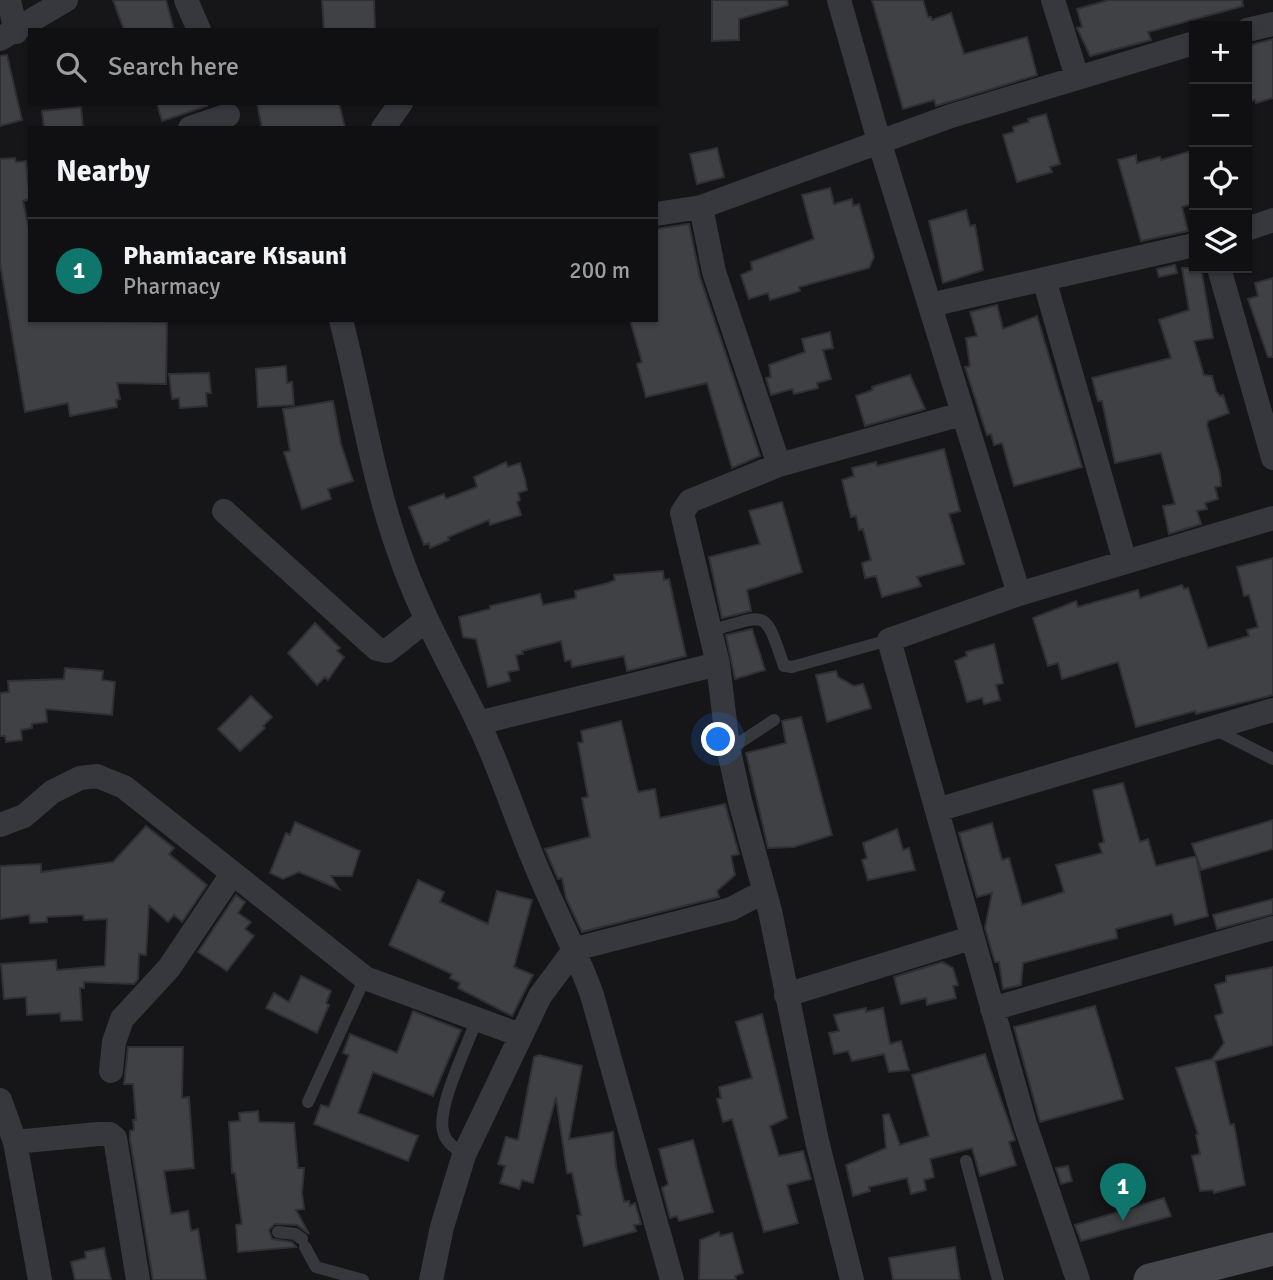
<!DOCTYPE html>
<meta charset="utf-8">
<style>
body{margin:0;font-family:Signika,sans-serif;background:#19191b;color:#f1f3f6}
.controls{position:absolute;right:21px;top:21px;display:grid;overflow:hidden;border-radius:0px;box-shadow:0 2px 5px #0004}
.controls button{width:63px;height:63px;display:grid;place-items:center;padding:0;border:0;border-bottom:2px solid #303032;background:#101012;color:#f1f3f6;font:35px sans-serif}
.you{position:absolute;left:719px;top:740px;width:24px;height:24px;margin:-18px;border:5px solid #fff;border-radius:50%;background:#1a73e8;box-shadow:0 0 0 10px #1a73e833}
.badge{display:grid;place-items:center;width:46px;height:46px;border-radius:50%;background:#0f766e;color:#fff;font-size:23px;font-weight:700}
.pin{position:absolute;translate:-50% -58px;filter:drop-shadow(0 2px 4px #0008)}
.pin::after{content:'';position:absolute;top:37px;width:24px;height:21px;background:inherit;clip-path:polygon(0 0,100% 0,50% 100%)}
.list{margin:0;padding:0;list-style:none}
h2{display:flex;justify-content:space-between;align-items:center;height:91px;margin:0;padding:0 28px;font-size:30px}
h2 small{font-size:23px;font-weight:400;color:#9c9d9f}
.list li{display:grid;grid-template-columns:46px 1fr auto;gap:21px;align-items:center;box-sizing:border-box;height:105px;padding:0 28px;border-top:2px solid #303032}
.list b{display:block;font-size:26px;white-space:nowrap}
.list p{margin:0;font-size:23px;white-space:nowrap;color:#9c9d9f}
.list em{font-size:23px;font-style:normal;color:#9c9d9f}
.icon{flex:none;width:38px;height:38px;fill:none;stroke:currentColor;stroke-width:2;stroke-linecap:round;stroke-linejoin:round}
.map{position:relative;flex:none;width:1273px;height:1280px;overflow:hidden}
.search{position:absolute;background:#101012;box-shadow:0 2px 5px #0004;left:28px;top:28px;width:630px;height:77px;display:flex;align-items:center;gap:18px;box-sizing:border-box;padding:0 24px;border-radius:0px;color:#9c9d9f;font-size:26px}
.panel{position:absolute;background:#101012;box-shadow:0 2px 5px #0004;left:28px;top:126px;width:630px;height:196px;border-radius:0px}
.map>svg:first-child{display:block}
.building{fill:#404145;stroke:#303034;stroke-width:2}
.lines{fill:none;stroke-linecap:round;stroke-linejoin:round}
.lane{stroke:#37383d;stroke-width:12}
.street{stroke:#37383d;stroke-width:24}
.secondary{stroke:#45474d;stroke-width:33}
</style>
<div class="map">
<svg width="1273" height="1280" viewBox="0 0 1273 1280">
<rect width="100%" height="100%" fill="#161618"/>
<path class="building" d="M113 0H166L174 30H124Z
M322 0H374L375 30H324Z
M712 0H787L788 5 739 19V40L712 41Z
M872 0H923L928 17H931L932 20 951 13 964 54 1027 37 1037 75 936 106 934 100 903 109Z
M1109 0H1242L1243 6 1148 32 1151 40 1090 56 1077 28 1082 27 1077 9Z
M1273 39V98L1256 103 1255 100 1247 102V70L1250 69 1247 46Z
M7 55 22 120 0 126V56Z
M157 103H207V106L162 121Z
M257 103H339L345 128H262Z
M81 107 83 128H44L42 111Z
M1046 114 1060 164 1050 167 1052 172 1017 182 1003 135 1014 132 1013 127 1029 122 1028 119Z
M717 148 724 177 697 184 690 154Z
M1194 150V203L1182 207 1188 231 1141 241 1118 160 1136 155 1137 163 1160 157 1161 160Z
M15 158 16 162 26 161 30 199 23 201 30 234V320L167 322 166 384 117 383 120 399 116 400 117 407 70 416 68 403 25 412 0 263V159Z
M830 188 834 204 852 199 853 206 859 204 874 257 869 268 799 287 800 291 770 300 768 293 749 299 741 275 752 270 751 262 814 239 802 195Z
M966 210 970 226 975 225 983 270 943 283 929 221Z
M689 224 700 277 760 456 732 468 707 383 646 397 637 364 642 362 630 320H656V229Z
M1175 265 1177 273 1159 277 1157 269Z
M1182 268H1201L1213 338 1194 341 1204 375 1212 376 1216 391 1220 396 1223 395 1229 413 1208 421 1207 425 1220 474 1221 486 1215 487 1218 499 1205 503 1207 509 1197 511 1201 524 1169 534 1163 506 1175 504 1161 453 1115 463 1102 401H1098L1092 378 1171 358 1159 320 1189 310Z
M1273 278V357H1268L1248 299 1258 296 1255 283Z
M997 305 1003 329 1037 316 1082 467 1014 486 1002 443 994 445 991 434 987 435 965 367 970 366 966 338 977 336 970 312Z
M830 332 833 348 823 350 831 379 817 383 818 388 794 394 792 389 771 395 766 378 771 377 769 365 805 352 802 339Z
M286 366 287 383 292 382 294 405 258 407 256 369Z
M209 373 211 393H206L207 406 180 408 179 398 172 399 169 374Z
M910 375 925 409 865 426 856 396 873 390 872 387Z
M333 401 341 444 353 481 328 489 331 499 302 509 284 452 290 451 283 409Z
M944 449 960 511 949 514 964 564 917 577 921 586 882 597 876 576 865 578 862 563 871 560 863 529 859 530 856 516 851 517 842 480 854 476 852 468 876 462 877 466Z
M506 462 508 467 520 463 525 479 527 490 518 493 520 500 517 502 521 515 490 525 489 520 448 537 449 540 430 548 429 543 424 545 409 507 444 494 446 499 477 487 474 477Z
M782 502 802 572 747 590 751 611 722 618 709 557 760 544 749 511Z
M1273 558V695L1196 714 1195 711 1136 727 1118 662 1062 679 1058 663 1048 666 1033 618 1076 601 1078 607 1138 590 1140 598 1182 585 1184 589 1188 588 1208 648 1249 636 1247 630 1258 627 1249 595 1244 596 1237 567Z
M663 571 664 580 669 579 686 656 627 671 624 656 572 667 571 660 565 661 561 641 522 651 523 654 516 655 519 670 508 672 510 681 488 687 476 639 463 637 459 617 490 609V606L540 594 543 605 576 598 575 591 608 583 615 580 614 575Z
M315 623 340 648 337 651 344 657 328 680 325 677 317 685 288 653Z
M752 629 765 670 735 679 726 635Z
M994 644 1003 683 996 685 1000 700 984 704 982 698 967 702 955 661 967 656 966 652Z
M65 668 103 671 102 680 115 682 112 715 46 709 47 722 32 724V728L21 730 22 740 6 742 5 736H0V693L9 692 8 681 64 679Z
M836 671 838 677 854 686 863 684 871 708 827 722 816 675Z
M251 696 272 717 263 726 265 728 240 751 218 729Z
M801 717 832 835 794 847 768 848 746 753 786 743 782 721Z
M621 721 638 792 655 789 660 818 725 804 739 854 731 856 735 875 717 891 719 897 582 932 566 898 562 878 558 879 545 849 590 837 582 798 588 797 578 743 583 742 581 731Z
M1123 783 1140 842 1148 839 1156 866 1196 856 1208 916 1175 925 1172 914 1116 929 1117 938 1023 963 1021 985 1003 989 999 962H995L985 928 992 893 977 897 959 833 992 823 1002 860 1009 858 1022 905 1064 892 1056 865 1102 853 1099 844 1104 842 1093 790Z
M1273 820V849L1201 870 1192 844Z
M295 822 360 851 352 876H331L339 889 299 872 283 879 270 873 286 833 290 835Z
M146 826 174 848 169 854 207 885 182 922 174 915 168 922 149 905 146 955 139 954 138 979 134 984 84 982V988H80L82 1020 61 1021 60 1013 27 1015 26 997 4 999 1 964 56 960 57 970 105 966 107 919 84 920 83 915 47 917V922L30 923 29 915 0 919V866L41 864V872L113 862Z
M897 829 903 850 909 848 915 870 868 880 862 860 867 858 863 843Z
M418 880 444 892 440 902 488 924 497 891 532 900 514 967 533 975 512 1016 458 988 460 983 450 978 452 974 389 945Z
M236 895 245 902 238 913 251 922 245 929 254 936 227 971 198 952Z
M1273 899V914L1217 929 1213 915Z
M942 962 953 968 958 985 953 986 956 998 927 1005 926 998 901 1004 894 977Z
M1273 967V1045L1215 1061 1230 1125 1234 1124 1245 1185 1214 1193 1213 1190 1200 1191 1192 1156 1200 1154 1196 1135 1198 1134 1176 1068 1212 1059 1224 1043 1215 1016 1223 1013 1215 985 1226 982V976Z
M301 976 331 991 326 1003 329 1005 317 1033 266 1008 274 993 289 1002Z
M1095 1006 1123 1099 1040 1122 1014 1027Z
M866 1008V1012L883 1008 890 1044 901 1041 909 1070 889 1072 884 1054 852 1061 848 1051 834 1054 829 1033 839 1031 834 1015Z
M413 1011 461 1030 433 1096 373 1072 358 1113 418 1136 408 1161 314 1124 321 1105 329 1107 349 1055 343 1053 350 1034 397 1053Z
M762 1014 787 1118 770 1126 779 1156 803 1151 811 1179 787 1185 798 1223 764 1232 732 1119 723 1122 717 1099 721 1098 719 1087 752 1078 736 1022Z
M128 1047H183L182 1098 189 1097 194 1168 164 1171 171 1214 188 1211 191 1231 198 1229 206 1280H153L130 1140V1131L134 1130 133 1120H136L133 1084H124Z
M985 1054 1015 1140 1009 1142 1016 1165 980 1176 972 1148 930 1159 934 1177 924 1180 926 1190 911 1194 907 1178 869 1187 870 1191 853 1196 846 1165 886 1148 883 1115 889 1114 900 1145 929 1136 912 1075Z
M539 1055 582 1066 569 1139 613 1132 616 1166 624 1202 629 1201 630 1206 635 1203 641 1224 634 1225 636 1231 584 1246 577 1216 581 1215 572 1173H567L556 1097 533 1183 522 1180 519 1189 500 1183 505 1166 498 1164 506 1137 518 1140 534 1057Z
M258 1111 259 1122 294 1123 298 1168H304L302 1193 304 1209 296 1210 309 1234 297 1225 275 1224 269 1230 272 1239 292 1242 296 1247 238 1252 236 1225 242 1224 235 1173H232L229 1122 240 1121 239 1113Z
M693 1140 713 1212 679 1221 677 1216 670 1218 662 1188 668 1184 659 1149Z
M1068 1166 1072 1181 1061 1184 1056 1168Z
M1164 1198 1171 1216 1081 1241 1075 1225Z
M719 1232 720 1236 732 1233 743 1273 735 1276 736 1280H699L700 1240Z
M955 1247 960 1280H893L889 1258Z
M104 1248 111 1280H75L71 1262 86 1258 85 1252Z"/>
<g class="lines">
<path class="lane" d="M710 631C769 614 764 608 784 666L792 667 889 640
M1214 729 1273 759
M728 747 739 743 774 720
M308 1102 365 978
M464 1155C456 1149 445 1142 443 1131 437 1106 467 1047 476 1021
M966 1161 998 1280
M278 1232 295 1234 302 1239
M305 1247 316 1267 363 1280"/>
<path class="street" d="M9 0 16 32
M186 0 199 30
M839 0 879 141 1019 594
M1053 0 1077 77
M1247 30 1273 24
M0 39 66 0
M190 128 228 115
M383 128 401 103
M656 214 701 207
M1247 229 1273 220
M1219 268 1273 458
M1044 279 1125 562
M930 305 1194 245
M341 320C361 397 372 477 399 552 419 611 450 664 477 720 501 769 517 823 539 873 556 914 577 953 592 995L672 1280
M962 414 779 465 714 272 701 207 951 116 1194 43
M779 465 690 501 682 513 718 664 728 747 740 801 770 911 817 1141 852 1280
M224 511 377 649 387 651 425 621
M478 723 718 664
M937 810 1273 710
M0 825 24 816 52 792 80 778 97 776 124 787 365 978 520 1035
M786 995 971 938
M992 1009 1273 928
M111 1071 114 1042 122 1019 169 968 232 874
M0 1100 15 1142 40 1280
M15 1142 98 1134H110L115 1138 138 1280
M431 1280 442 1227 464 1155 540 996 575 949 731 909 763 892
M1078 1280 1025 1124 889 640 1019 594 1273 518"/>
<path class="secondary" d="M1150 1280 1273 1249"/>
</g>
</svg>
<div class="controls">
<button>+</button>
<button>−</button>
<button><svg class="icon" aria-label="locate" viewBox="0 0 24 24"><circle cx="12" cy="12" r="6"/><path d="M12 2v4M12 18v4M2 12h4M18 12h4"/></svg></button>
<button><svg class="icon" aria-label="layers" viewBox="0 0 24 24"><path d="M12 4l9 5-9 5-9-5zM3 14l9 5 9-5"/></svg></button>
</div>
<div class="you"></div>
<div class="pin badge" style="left:1123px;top:1221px">1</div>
<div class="search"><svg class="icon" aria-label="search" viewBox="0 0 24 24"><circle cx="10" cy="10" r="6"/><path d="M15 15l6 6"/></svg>Search here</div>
<section class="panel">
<h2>Nearby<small></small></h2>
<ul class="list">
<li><span class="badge">1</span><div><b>Phamiacare Kisauni</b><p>Pharmacy</p></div><em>200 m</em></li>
</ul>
</section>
</div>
